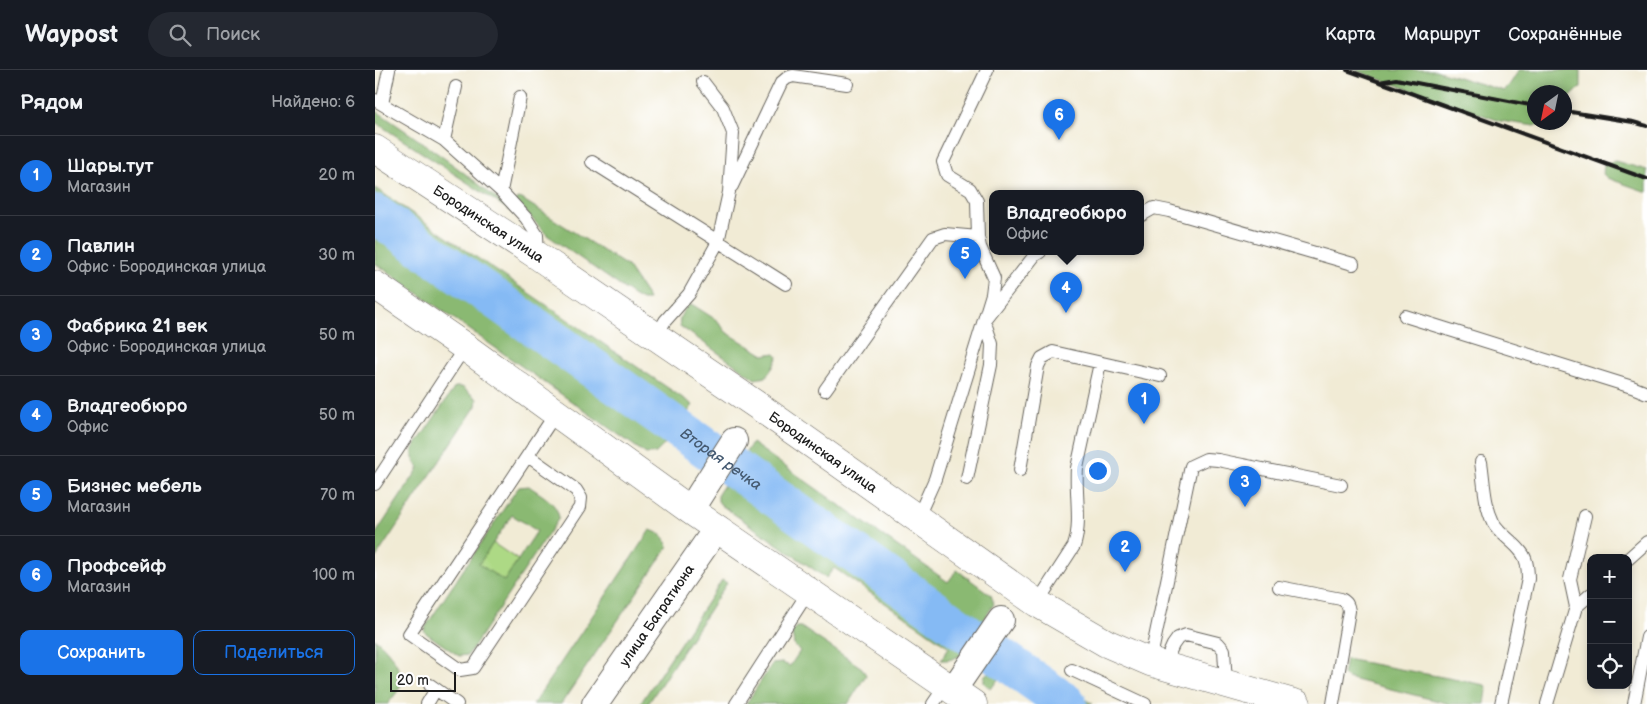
<!DOCTYPE html>
<html lang="ru">
<meta charset="utf-8">
<style>
body{margin:0;font-family:"Balsamiq Sans",sans-serif;background:#242831;color:#f1f3f6}
.controls{position:absolute;right:15px;bottom:15px;display:grid;overflow:hidden;border-radius:10px;box-shadow:0 2px 8px #0003}
.controls button{width:45px;height:45px;display:grid;place-items:center;padding:0;border:0;border-bottom:1px solid #363941;background:#171b24;color:#f1f3f6;font:25px sans-serif}
.compass{position:absolute;left:1152px;top:15px;width:45px;height:45px;border-radius:50%;background:#171b24;box-shadow:0 2px 8px #0003;rotate:213deg}
.scale{position:absolute;left:15px;bottom:12px;width:66px;box-sizing:border-box;padding-left:5px;border:2px solid #1c1c1c;border-top:0;font-size:14px;line-height:18px;white-space:nowrap;color:#1c1c1c;-webkit-text-stroke:4px #fff;paint-order:stroke}
.you{position:absolute;left:722px;top:400px;width:18px;height:18px;margin:-12px;border:4px solid #fff;border-radius:50%;background:#1a73e8;box-shadow:0 0 0 8px #1a73e833}
.badge{display:grid;place-items:center;width:32px;height:32px;border-radius:50%;background:#1a73e8;color:#fff;font-size:16px;font-weight:700}
.pin{position:absolute;translate:-50% -41px;filter:drop-shadow(0 1px 2px #0008)}
.pin::after{content:'';position:absolute;top:26px;width:18px;height:15px;background:inherit;clip-path:polygon(0 0,100% 0,50% 100%)}
.popup{position:absolute;left:614px;top:120px;width:155px;height:65px;box-sizing:border-box;display:grid;place-content:center;border-radius:10px;background:#171b24;filter:drop-shadow(0 1px 4px #0005);font-size:16px;white-space:nowrap;color:#9ea1a6}
.popup b{font-size:19px;color:#f1f3f6}
.popup::after{content:'';position:absolute;left:50%;top:100%;margin-left:-10px;border:10px solid transparent;border-top-color:#171b24}
.list{margin:0;padding:0;list-style:none}
h2{display:flex;justify-content:space-between;align-items:center;height:65px;margin:0;padding:0 20px;font-size:21px}
h2 small{font-size:16px;font-weight:400;color:#9ea1a6}
.list li{display:grid;grid-template-columns:32px 1fr auto;gap:15px;align-items:center;box-sizing:border-box;height:80px;padding:0 20px;border-top:1px solid #363941}
.list b{display:block;font-size:19px;white-space:nowrap}
.list p{margin:0;font-size:16px;white-space:nowrap;color:#9ea1a6}
.list em{font-size:16px;font-style:normal;color:#9ea1a6}
.actions{display:flex;gap:10px;padding:15px 20px}
.actions a{flex:1;padding:11px 0;border:1px solid #1a73e8;border-radius:10px;text-align:center;font-size:18px;color:#1a73e8}
.actions .main{background:#1a73e8;color:#fff}
.icon{flex:none;width:28px;height:28px;fill:none;stroke:currentColor;stroke-width:2;stroke-linecap:round;stroke-linejoin:round}
.map{position:relative;flex:none;width:1272px;height:634px;overflow:hidden}
header{display:flex;align-items:center;gap:30px;box-sizing:border-box;height:70px;padding:0 25px;background:#171b24;border-bottom:1px solid #363941}
header strong{font-size:24px}
nav{display:flex;gap:28px;margin-inline-start:auto;font-size:18px}
.search{width:350px;height:45px;background:#242831;display:flex;align-items:center;gap:12px;box-sizing:border-box;padding:0 18px;border-radius:28px;color:#9ea1a6;font-size:19px}
main{display:flex}
aside{flex:1;background:#171b24}
.map>svg:first-child{display:block}
.green{fill:#add985;stroke:#647a50}
.forest{fill:#8ab972;stroke:#536a47;fill-rule:evenodd}
.lines{fill:none;stroke-linecap:round;stroke-linejoin:round}
.river{stroke:#85baf4;stroke-width:40}
.lane-casing{stroke:#67645d;stroke-width:14}
.street-casing{stroke:#67645d;stroke-width:28}
.secondary-casing{stroke:#67645d;stroke-width:29}
.lane{stroke:#fff;stroke-width:12}
.street{stroke:#fff;stroke-width:26}
.secondary{stroke:#fff;stroke-width:28}
.rail{stroke:#1c1c1c;stroke-width:4}
.labels{text-anchor:middle;dominant-baseline:central;stroke-width:4;stroke-linejoin:round;paint-order:stroke}
.street-label{font-size:14px;fill:#1c1c1c;stroke:#fff}
.water-label{font-size:15px;font-style:italic;fill:#465b72;stroke:#fff}
</style>
<header>
<strong>Waypost</strong>
<div class="search"><svg class="icon" aria-label="search" viewBox="0 0 24 24"><circle cx="10" cy="10" r="6"/><path d="M15 15l6 6"/></svg>Поиск</div>
<nav><a>Карта</a><a>Маршрут</a><a>Сохранённые</a></nav>
</header>
<main>
<aside>
<h2>Рядом<small>Найдено: 6</small></h2>
<ul class="list">
<li><span class="badge">1</span><div><b>Шары.тут</b><p>Магазин</p></div><em>20 m</em></li>
<li><span class="badge">2</span><div><b>Павлин</b><p>Офис · Бородинская улица</p></div><em>30 m</em></li>
<li><span class="badge">3</span><div><b>Фабрика 21 век</b><p>Офис · Бородинская улица</p></div><em>50 m</em></li>
<li><span class="badge">4</span><div><b>Владгеобюро</b><p>Офис</p></div><em>50 m</em></li>
<li><span class="badge">5</span><div><b>Бизнес мебель</b><p>Магазин</p></div><em>70 m</em></li>
<li><span class="badge">6</span><div><b>Профсейф</b><p>Магазин</p></div><em>100 m</em></li>
</ul>
<div class="actions"><a class="main">Сохранить</a><a>Поделиться</a></div>
</aside>
<div class="map">
<svg width="1272" height="634" viewBox="0 0 1272 634">
<rect width="100%" height="100%" fill="#fff"/>
<filter id="ink" filterUnits="userSpaceOnUse"><feTurbulence type="fractalNoise" baseFrequency=".02" numOctaves="2"/><feDisplacementMap in="SourceGraphic" scale="10" xChannelSelector="R" yChannelSelector="G"/><feConvolveMatrix kernelMatrix="1 2 1 2 8 2 1 2 1" color-interpolation-filters="sRGB"/></filter>
<filter id="wash" filterUnits="userSpaceOnUse"><feTurbulence type="fractalNoise" baseFrequency=".0096" numOctaves="4" result="noise"/><feDisplacementMap in="SourceGraphic" scale="20" xChannelSelector="R" yChannelSelector="G"/><feGaussianBlur stdDeviation="1.12" result="paint"/><feColorMatrix in="noise" values="0 0 0 0 0 0 0 0 0 0 0 0 0 0 0 0 0 1.4 0 .05"/><feComposite in="paint" operator="in"/></filter>
<g filter="url(#wash)">
<rect width="100%" height="100%" fill="#f1ebd5"/>
<path class="green" d="M118 473 143 490 129 512 103 495Z"/>
<path class="forest" d="M979 0H1060L1129 21 1135 14 1144 0H1206V17L1190 32V22H1160V52L1166 53 1160 56 1125 51Z
M0 40C47 72 94 104 137 142L0 52Z
M1240 91 1272 100V122L1232 108 1228 104 1229 94Z
M0 118 318 335 288 376 281 383 271 384 0 193Z
M143 128 147 129 252 196 271 224 273 230H267L258 225 172 165 141 131Z
M314 235H318L343 251 351 262 389 285 400 283 403 286 398 297 391 307 380 309 305 256C303 248 308 240 314 235Z
M80 317H87L102 329 101 336 0 489V465L44 398 38 388V379Z
M377 373 573 512 582 500 616 525 619 534 585 586 574 590H566L574 577 459 498 451 508 346 435 343 431V424Z
M154 416C166 425 182 432 184 448L93 585 84 586 52 564 49 561 51 556 140 422 144 417ZM137 445 162 461 129 511 104 494Z
M275 460C285 463 290 467 293 477L186 634H158Z
M347 510 352 513 273 634H265Z
M422 557H426L487 598 491 605 473 634H371L397 594 407 593 415 596 425 581 419 575 417 563Z
M0 569C12 577 29 600 26 614 24 621 17 628 13 634H0Z
M633 586 718 634H663L624 608 616 619 609 613V606Z
M971 589 1110 615 1112 620 1110 634H1075L972 608 968 605Z"/>
<g class="lines">
<path class="river" id="s1" d="M0 144 692 634"/>
</g>
</g>
<g filter="url(#ink)">
<g class="lines">
<defs>
<path id="lane" d="M0 30 69 70 126 121 151 148 162 165 163 186
M7 34 14 0
M69 70 81 17
M217 92 411 214
M357 116 406 13 412 8 418 6 472 14
M126 121 145 27
M765 146 779 138 794 141 978 194
M1030 246 1257 317 1272 323
M281 266 290 251 314 224 343 172 354 122 358 63 348 38 328 12
M450 320 558 168 570 164 603 167
M153 386 201 420 206 428 205 437 98 598 85 600 34 564 181 343
M1106 392C1109 411 1109 434 1118 452 1125 465 1139 471 1147 483 1152 489 1153 501 1153 509L1126 634
M645 400 663 296 667 288 678 282 785 306
M592 409 616 295 617 274 609 250 660 185 665 182
M0 414 90 277
M542 449 560 409 617 224 619 208 605 177 603 167 602 131 595 119 572 105 568 92 612 0
M1253 489 1272 472
M904 517 966 529C972 532 973 535 974 541L958 634
M662 533 699 476C707 453 700 423 702 398L725 293
M1201 537 1216 524
M775 592 816 396 831 389 843 390 966 415
M788 597 798 575 803 568 811 565 843 573 849 580 851 614
M697 600 770 634
M55 615 82 634
M52 634 61 619
M361 634 434 521
M558 634 571 615
M1172 634 1201 537 1195 509 1210 446
M1259 634 1272 567"/>
<g id="street">
<path d="M315 440 359 371"/>
<path d="M578 620 626 550"/>
<path id="s2" d="M220 634 342 458"/>
</g>
<g id="secondary">
<path id="s3" d="M0 79 163 186 386 338 662 533 731 573 775 592 922 634"/>
<path d="M0 215 90 277 315 440 598 634"/>
</g>
</defs>
<use href="#lane" class="lane-casing"/>
<use href="#street" class="street-casing"/>
<use href="#secondary" class="secondary-casing"/>
<use href="#lane" class="lane"/>
<use href="#street" class="street"/>
<use href="#secondary" class="secondary"/>
<path class="rail" d="M972 0 1272 109
M1004 12 1021 9 1160 36
M1190 41 1258 52 1272 56"/>
</g>
</g>
<g class="labels">
<g class="street-label">
<text stroke="none"><textPath href="#s3" startOffset="136">Бородинская улица</textPath></text>
<text stroke="none"><textPath href="#s3" startOffset="541">Бородинская улица</textPath></text>
<text stroke="none"><textPath href="#s2" startOffset="108">улица Багратиона</textPath></text>
</g>
<g class="water-label">
<text stroke="none"><textPath href="#s1" startOffset="424">Вторая речка</textPath></text>
</g>
</g>
</svg>
<div class="controls">
<button>+</button>
<button>−</button>
<button><svg class="icon" aria-label="locate" viewBox="0 0 24 24"><circle cx="12" cy="12" r="6"/><path d="M12 2v4M12 18v4M2 12h4M18 12h4"/></svg></button>
</div>
<svg class="compass" viewBox="-18 -18 36 36"><path d="M0-13l5 13h-10z" fill="#e53935"/><path d="M0 13l5-13h-10z" fill="#9ea1a6"/></svg>
<div class="scale">20 m</div>
<div class="you"></div>
<div class="pin badge" style="left:769px;top:354px">1</div>
<div class="pin badge" style="left:750px;top:502px">2</div>
<div class="pin badge" style="left:870px;top:437px">3</div>
<div class="pin badge" style="left:691px;top:243px">4</div>
<div class="popup"><b>Владгеобюро</b>Офис</div>
<div class="pin badge" style="left:590px;top:209px">5</div>
<div class="pin badge" style="left:684px;top:70px">6</div>
</div>
</main>
